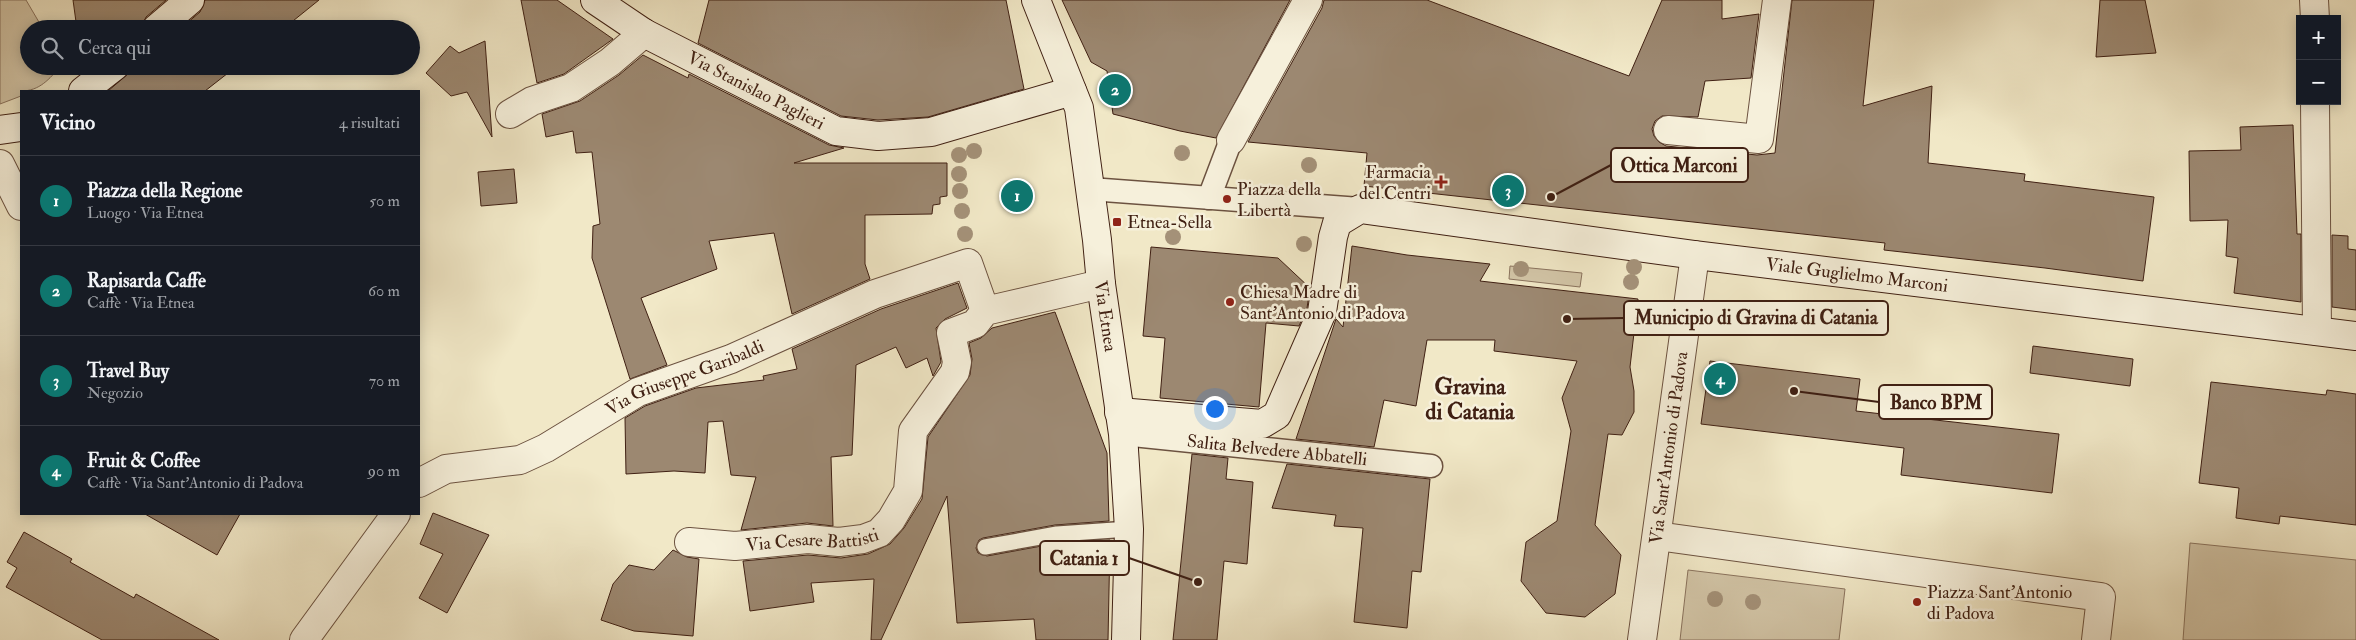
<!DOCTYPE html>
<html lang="it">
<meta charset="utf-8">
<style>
body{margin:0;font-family:"IM FELL Double Pica",serif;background:#20242c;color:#f1f3f6}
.controls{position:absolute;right:15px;top:15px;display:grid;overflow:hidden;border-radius:0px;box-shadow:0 2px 12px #0003}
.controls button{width:45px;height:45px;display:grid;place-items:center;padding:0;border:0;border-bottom:1px solid #363941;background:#171b24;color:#f1f3f6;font:25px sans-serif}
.you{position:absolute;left:1214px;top:408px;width:18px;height:18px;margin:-12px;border:4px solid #fff;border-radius:50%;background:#1a73e8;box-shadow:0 0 0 8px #1a73e833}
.badge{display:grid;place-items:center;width:32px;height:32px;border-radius:50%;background:#0f766e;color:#fff;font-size:16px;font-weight:700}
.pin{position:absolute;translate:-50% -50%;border:2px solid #fff;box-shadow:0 1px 5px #0006}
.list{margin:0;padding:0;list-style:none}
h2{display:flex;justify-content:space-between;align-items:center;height:65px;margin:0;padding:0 20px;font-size:21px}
h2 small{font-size:16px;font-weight:400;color:#9ea1a6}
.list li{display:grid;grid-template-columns:32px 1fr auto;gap:15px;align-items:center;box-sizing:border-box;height:90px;padding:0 20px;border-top:1px solid #363941}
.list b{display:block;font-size:19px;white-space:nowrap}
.list p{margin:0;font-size:16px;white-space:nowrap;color:#9ea1a6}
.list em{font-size:16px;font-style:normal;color:#9ea1a6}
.icon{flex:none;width:28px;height:28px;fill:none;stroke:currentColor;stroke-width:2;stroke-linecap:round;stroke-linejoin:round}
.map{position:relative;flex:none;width:2356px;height:640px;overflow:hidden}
.search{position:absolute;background:#171b24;box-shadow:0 2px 12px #0003;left:20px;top:20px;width:400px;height:55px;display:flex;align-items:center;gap:12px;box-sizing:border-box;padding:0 18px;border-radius:28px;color:#9ea1a6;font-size:19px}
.panel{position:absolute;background:#171b24;box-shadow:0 2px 12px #0003;left:20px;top:90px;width:400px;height:425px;border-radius:0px}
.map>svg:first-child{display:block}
.green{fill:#d3c6a8;stroke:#8a735e}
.building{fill:#9c8871;stroke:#402013}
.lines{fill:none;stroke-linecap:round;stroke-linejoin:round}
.service-casing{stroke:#6c5240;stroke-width:18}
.pedestrian-casing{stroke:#6c5240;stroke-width:25}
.minor-casing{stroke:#6c5240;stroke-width:30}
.secondary-casing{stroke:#402013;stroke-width:30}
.service{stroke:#f6f0db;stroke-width:15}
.pedestrian{stroke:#f6f0db;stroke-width:22}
.minor{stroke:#f6f0db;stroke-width:28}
.secondary{stroke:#f6f0db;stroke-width:28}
.tree{fill:#a49178}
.poi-dot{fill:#8f2418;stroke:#f6f0db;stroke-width:2}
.labels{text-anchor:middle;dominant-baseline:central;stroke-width:5;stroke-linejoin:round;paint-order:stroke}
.street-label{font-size:18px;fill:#402013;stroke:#f6f0db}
.poi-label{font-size:18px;fill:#402013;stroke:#f6f0db;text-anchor:start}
.district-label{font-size:22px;font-weight:bold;fill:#402013;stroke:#f6f0db}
.leader{fill:none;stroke:#402013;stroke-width:2}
.callout-dot{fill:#402013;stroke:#f6f0db;stroke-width:2}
.callout{fill:#f6f0db;stroke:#402013;stroke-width:2}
.callout-label{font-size:19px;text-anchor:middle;font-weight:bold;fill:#402013}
</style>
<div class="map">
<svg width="2356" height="640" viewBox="0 0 2356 640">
<rect width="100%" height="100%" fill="#f1e8c7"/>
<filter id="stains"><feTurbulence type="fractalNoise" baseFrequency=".004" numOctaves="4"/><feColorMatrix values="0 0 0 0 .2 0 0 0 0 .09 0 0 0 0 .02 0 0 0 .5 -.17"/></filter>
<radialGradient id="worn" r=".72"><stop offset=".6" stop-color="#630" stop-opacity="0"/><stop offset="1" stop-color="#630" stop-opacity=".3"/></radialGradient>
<path class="green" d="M0 0H26L43 29H29V66H61C49 79 40 91 21 91V96L0 104Z
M1510 266 1582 273 1580 287 1509 279Z
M2190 543 2356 560V640H2183Z
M1688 570 1845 589 1839 640H1680Z"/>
<path class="building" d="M73 0H166L146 17 141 29H77Z
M205 0H319L283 29H180L200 12Z
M521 0H557L613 39 564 74 537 83Z
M709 0H1006L1024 89 928 117 878 120 841 116 698 43Z
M1062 0H1290L1216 138 1180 131 1113 114 1107 71 1091 62Z
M1324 0H1427L1629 76 1662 0H1722V19L1759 14 1751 78 1705 81 1698 117 1662 116 1655 121 1652 129 1654 136 1659 142 1666 146 1757 155 1775 153 1792 0H1874L1863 106 1932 86 1928 163 2025 174 2024 181 2154 197 2143 281 2045 268 1884 250 1885 243 1364 186 1367 153 1248 142 1322 8Z
M2100 0H2145L2156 53 2096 57Z
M485 41 492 137 467 92 451 96 426 73 450 46 459 53Z
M643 55 688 78 689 74 829 145 844 148 794 163H947V196L940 197V204L933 205 932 214 865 215V264L870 279 792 314 774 233 709 241 717 269 641 298 667 365 630 379 592 258 593 226 600 224 592 152 576 153 573 131 546 137 542 114 580 101 619 75Z
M137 66H237L205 91H108Z
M2293 125 2297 234H2301V302L2234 293 2238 258 2226 256 2228 220 2190 221 2189 151 2241 150 2240 127Z
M514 169 517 203 481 206 478 172Z
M2332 235 2348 236V249L2356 250V310L2332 307Z
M1352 246 1407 255 1490 264 1480 281 1638 299 1630 367 1634 391V412L1622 435 1608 434 1595 525 1621 555 1615 594 1585 617 1546 613 1521 581 1526 542 1557 521 1571 431 1562 398 1577 361 1494 351 1495 340H1427L1416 406 1384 400 1374 447 1296 439 1336 319 1343 327Z
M1151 247 1278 258 1310 288 1307 308 1299 326 1266 323 1259 407 1160 398 1165 338 1143 336Z
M958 283 967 308 945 319 936 328 941 362 933 376 927 358 906 368 896 347 856 365 852 455 831 457 833 526 807 523 741 530 756 477 731 475 723 421 708 422 705 473 674 471 626 474 625 418 645 406 696 388 764 380 763 376 797 369 792 349 881 309Z
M1055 312 1107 453 1109 521 1055 525 983 538 979 540 976 548 978 553 987 556 1058 543 1110 540 1108 640H1036L1034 619 957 623 947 496 881 640H871L874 579 811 583 814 602 750 611 743 561 808 555 841 558 868 554 890 544 904 528 922 499 928 437 970 375 972 359 969 343 981 338 992 328Z
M2033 346 2133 359 2130 386 2030 373Z
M1710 361 1860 379 1856 411 2059 434 2052 493 1901 475 1904 448 1701 424Z
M2211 382 2326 395 2327 390 2356 394V525L2280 516 2279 524 2236 518 2239 488 2199 483Z
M1192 454 1228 458 1226 479 1253 482 1247 564 1224 561 1217 640H1173Z
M1287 464 1430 479 1421 572 1412 571 1407 628 1354 622 1363 528 1334 526 1336 515 1272 508Z
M433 513 489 535 447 613 419 598 443 554 420 544Z
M145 514H240L217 555Z
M24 532 72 559 70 562 134 598 136 594 219 640H102L6 587 17 568 7 562Z
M673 550 687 557 699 559 693 636 634 631 601 620 613 584 629 565 654 570Z"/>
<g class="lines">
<defs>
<path id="service" d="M985 547 1057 534 1129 529"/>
<g id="pedestrian">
<path d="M1090 189 1360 209"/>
<path d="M1209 198 1231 140"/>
<path id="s1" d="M1123 434 1431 466"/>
</g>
<g id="minor">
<path d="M2314 0 2315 19"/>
<path d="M2315 101 2317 331"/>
<path d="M510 114 532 101 571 88 610 62 644 33"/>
<path d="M1668 130 1759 139 1777 0"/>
<path d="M1231 140 1308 0"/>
<path d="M0 164 21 206"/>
<path id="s2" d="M419 483 446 469 520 460 546 448 638 392 731 359 875 294 968 263 985 311"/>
<path d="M1657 536 2101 597 2096 640"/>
<path id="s3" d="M689 542 735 546 808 539 839 542 863 539 879 533 891 520 908 491 913 431 955 372 957 362 951 333 975 324 985 311 1101 284"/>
<path d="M304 640 396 514"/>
<path id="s4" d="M1642 640 1695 255"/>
</g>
<g id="secondary">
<path id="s5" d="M595 0 644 33 836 131 878 136 931 132 1072 91"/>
<path id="s6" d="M1036 0 1079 108 1097 240 1101 284 1123 434 1129 529 1126 640"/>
<path d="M156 29 190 0"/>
<path d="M83 91 115 66"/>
<path d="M0 130 21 127"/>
<path id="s7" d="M1119 412 1262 424 1277 415 1322 312 1333 237 1337 223 1360 209 1695 255 2356 336"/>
</g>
</defs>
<use href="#service" class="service-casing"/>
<use href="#pedestrian" class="pedestrian-casing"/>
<use href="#minor" class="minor-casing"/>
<use href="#secondary" class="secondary-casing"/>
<use href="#service" class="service"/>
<use href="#pedestrian" class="pedestrian"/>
<use href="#minor" class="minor"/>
<use href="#secondary" class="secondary"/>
</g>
<g class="tree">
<circle cx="974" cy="151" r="8"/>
<circle cx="1182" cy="153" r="8"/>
<circle cx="959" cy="155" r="8"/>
<circle cx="1309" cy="165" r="8"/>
<circle cx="959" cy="174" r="8"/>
<circle cx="960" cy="191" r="8"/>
<circle cx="962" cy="211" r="8"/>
<circle cx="965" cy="234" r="8"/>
<circle cx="1173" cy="237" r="8"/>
<circle cx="1304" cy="244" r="8"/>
<circle cx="1634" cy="267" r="8"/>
<circle cx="1521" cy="269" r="8"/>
<circle cx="1631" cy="282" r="8"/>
<circle cx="1715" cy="599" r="8"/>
<circle cx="1753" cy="602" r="8"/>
</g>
<g class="poi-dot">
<path d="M1438.5 174.5h5v5h5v5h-5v5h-5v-5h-5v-5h5z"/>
<circle cx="1227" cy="199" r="5"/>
<rect x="1112" y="217" width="10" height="10" rx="2.5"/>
<circle cx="1230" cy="302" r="5"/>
<circle cx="1917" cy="602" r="5"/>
</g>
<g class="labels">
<g class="street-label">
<text stroke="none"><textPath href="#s5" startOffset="185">Via Stanislao Paglieri</textPath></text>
<text stroke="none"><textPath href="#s7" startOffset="892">Viale Guglielmo Marconi</textPath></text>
<text stroke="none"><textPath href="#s6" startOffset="326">Via Etnea</textPath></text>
<text stroke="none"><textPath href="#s2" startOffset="290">Via Giuseppe Garibaldi</textPath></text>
<text stroke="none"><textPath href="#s4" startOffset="194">Via Sant'Antonio di Padova</textPath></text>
<text stroke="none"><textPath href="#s1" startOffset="155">Salita Belvedere Abbatelli</textPath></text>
<text stroke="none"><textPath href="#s3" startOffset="124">Via Cesare Battisti</textPath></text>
</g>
<g class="poi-label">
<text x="1431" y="172" text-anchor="end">Farmacia<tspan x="1431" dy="21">del Centri</tspan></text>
<text x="1237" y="189">Piazza della<tspan x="1237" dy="21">Libertà</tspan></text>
<text x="1127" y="222">Etnea-Sella</text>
<text x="1240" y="292">Chiesa Madre di<tspan x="1240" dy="21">Sant'Antonio di Padova</tspan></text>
<text x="1927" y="592">Piazza Sant'Antonio<tspan x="1927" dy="21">di Padova</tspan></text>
</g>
<g class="district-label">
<text x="1470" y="387">Gravina<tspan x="1470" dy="25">di Catania</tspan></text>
</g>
</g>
<path class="leader" d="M1551 197L1611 165M1567 319L1624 318M1794 391L1879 402M1198 582L1129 558"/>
<g class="callout-dot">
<circle cx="1551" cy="197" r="5"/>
<circle cx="1567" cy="319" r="5"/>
<circle cx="1794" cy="391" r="5"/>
<circle cx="1198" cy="582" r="5"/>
</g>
<g class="callout">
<rect x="1611" y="148" width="137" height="34" rx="5"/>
<rect x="1624" y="301" width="264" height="34" rx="5"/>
<rect x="1879" y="385" width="113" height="34" rx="5"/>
<rect x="1040" y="541" width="89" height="34" rx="5"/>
</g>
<g class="callout-label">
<text x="1679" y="172">Ottica Marconi</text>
<text x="1756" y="324">Municipio di Gravina di Catania</text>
<text x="1936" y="409">Banco BPM</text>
<text x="1084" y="565">Catania 1</text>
</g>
<rect width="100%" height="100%" filter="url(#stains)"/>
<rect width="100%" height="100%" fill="url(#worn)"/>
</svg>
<div class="controls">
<button>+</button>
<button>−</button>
</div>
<div class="you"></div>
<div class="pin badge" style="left:1017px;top:196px">1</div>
<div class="pin badge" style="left:1115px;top:90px">2</div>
<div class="pin badge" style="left:1508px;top:191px">3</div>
<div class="pin badge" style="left:1720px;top:379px">4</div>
<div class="search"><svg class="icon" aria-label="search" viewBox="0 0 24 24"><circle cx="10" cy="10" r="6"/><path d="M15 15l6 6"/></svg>Cerca qui</div>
<section class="panel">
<h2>Vicino<small>4 risultati</small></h2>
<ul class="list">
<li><span class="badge">1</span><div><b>Piazza della Regione</b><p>Luogo · Via Etnea</p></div><em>50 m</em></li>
<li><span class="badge">2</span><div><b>Rapisarda Caffe</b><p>Caffè · Via Etnea</p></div><em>60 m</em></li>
<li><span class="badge">3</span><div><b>Travel Buy</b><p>Negozio</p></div><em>70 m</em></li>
<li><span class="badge">4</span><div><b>Fruit &amp; Coffee</b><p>Caffè · Via Sant'Antonio di Padova</p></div><em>90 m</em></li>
</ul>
</section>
</div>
